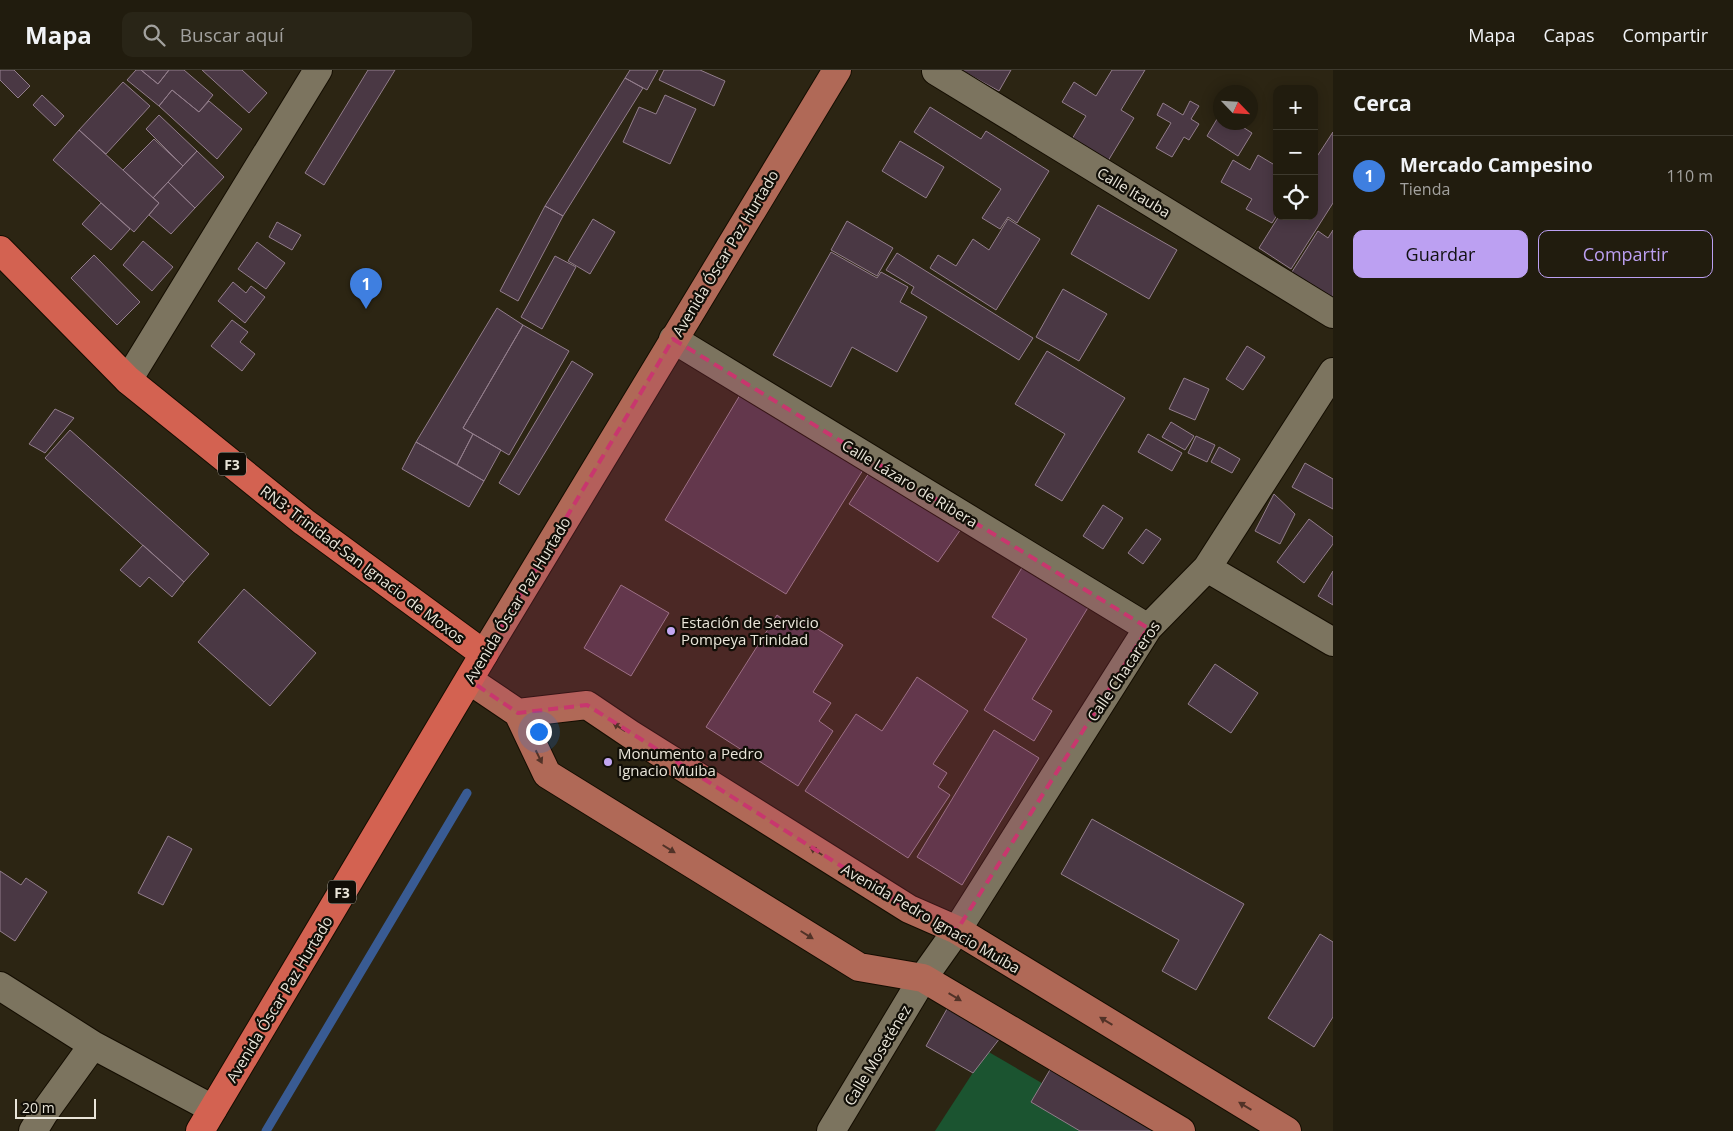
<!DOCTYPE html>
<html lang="es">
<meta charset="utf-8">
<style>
body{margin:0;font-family:"Open Sans",sans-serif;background:#292517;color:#f1f3f6}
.controls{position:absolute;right:15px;top:15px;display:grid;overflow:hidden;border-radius:10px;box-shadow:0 2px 12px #0003}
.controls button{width:45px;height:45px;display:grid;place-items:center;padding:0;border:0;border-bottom:1px solid #3e3a2e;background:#211c0e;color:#f1f3f6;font:25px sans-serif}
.compass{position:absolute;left:1213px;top:15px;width:45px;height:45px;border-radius:50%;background:#211c0e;box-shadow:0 2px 12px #0003;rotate:115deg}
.scale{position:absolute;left:15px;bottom:12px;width:81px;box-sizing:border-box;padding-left:5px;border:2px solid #e9e5d9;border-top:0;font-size:14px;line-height:18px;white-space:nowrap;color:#e9e5d9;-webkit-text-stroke:4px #110e07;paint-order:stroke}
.you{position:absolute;left:538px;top:661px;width:18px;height:18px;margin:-12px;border:4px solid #fff;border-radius:50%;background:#1a73e8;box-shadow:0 0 0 8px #1a73e833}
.badge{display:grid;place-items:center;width:32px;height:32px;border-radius:50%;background:#bca0f2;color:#fff;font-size:16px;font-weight:700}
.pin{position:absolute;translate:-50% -41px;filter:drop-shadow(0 1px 2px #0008)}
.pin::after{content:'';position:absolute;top:26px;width:18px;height:15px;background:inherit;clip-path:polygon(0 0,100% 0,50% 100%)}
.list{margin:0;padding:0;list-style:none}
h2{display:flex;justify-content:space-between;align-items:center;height:65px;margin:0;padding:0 20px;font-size:21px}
h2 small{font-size:16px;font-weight:400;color:#a2a19e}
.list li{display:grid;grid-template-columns:32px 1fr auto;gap:15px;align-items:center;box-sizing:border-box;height:80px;padding:0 20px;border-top:1px solid #3e3a2e}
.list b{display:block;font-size:19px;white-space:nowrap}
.list p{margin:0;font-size:16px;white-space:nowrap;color:#a2a19e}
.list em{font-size:16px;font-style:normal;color:#a2a19e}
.actions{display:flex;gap:10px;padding:15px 20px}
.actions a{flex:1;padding:11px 0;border:1px solid #bca0f2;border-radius:10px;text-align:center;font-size:18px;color:#bca0f2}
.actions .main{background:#bca0f2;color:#111}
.icon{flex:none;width:28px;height:28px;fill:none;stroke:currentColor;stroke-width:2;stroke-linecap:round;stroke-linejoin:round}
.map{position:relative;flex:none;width:1333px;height:1061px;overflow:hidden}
header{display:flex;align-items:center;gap:30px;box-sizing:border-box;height:70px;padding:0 25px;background:#211c0e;border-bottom:1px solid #3e3a2e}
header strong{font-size:24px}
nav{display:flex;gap:28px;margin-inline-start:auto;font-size:18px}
.search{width:350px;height:45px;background:#292517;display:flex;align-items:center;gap:12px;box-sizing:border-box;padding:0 18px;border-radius:10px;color:#a2a19e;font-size:19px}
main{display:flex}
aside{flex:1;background:#211c0e}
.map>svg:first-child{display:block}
.green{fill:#1b5430}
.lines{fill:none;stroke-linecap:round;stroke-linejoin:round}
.stream{stroke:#395b93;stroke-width:9}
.building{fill:#4a3844;stroke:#927d8b}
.minor-casing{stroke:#140d01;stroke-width:30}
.major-casing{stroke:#140d01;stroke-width:30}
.highway-casing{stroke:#140d01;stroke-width:30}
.minor{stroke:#7c745f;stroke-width:28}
.major{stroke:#b06957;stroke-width:28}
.highway{stroke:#d36251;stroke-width:28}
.oneway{fill:#513227}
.marked{fill:#c8376e;fill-opacity:0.2;stroke:#c8376e;stroke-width:4;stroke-dasharray:10 6;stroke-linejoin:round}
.poi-dot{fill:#c3a7f2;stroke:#110e07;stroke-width:2}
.labels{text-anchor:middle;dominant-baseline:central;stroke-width:4.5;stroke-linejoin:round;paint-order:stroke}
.shield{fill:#110e07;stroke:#a8a49a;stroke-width:1}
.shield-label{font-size:14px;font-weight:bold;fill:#e9e5d9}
.street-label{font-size:15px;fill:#e9e5d9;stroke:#110e07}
.poi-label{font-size:15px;fill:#e9e5d9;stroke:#110e07;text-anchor:start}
</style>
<header>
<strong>Mapa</strong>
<div class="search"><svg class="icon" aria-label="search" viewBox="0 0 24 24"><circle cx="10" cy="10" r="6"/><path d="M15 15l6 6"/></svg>Buscar aquí</div>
<nav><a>Mapa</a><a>Capas</a><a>Compartir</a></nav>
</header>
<main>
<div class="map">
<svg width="1333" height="1061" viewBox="0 0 1333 1061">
<rect width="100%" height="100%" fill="#2c2513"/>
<path class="green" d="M987 981 1124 1061H935Z"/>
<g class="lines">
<path class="stream" d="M266 1061 467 723"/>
</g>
<path class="building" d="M0 0H14L30 16 18 28 0 10Z
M136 0H141L158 14 169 0H184L213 25 199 42 172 20 159 36 127 10Z
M141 0H169L158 14Z
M202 0H242L267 23 249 43Z
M368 0H395L324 115 305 103Z
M630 0H658L647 20 625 8Z
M664 0H700L725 11 714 36 659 10Z
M961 0H1011L999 21Z
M1112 0H1145L1121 40 1134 48 1108 91 1072 69 1086 46 1062 32 1074 12 1096 26Z
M625 8 643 18 563 146 545 136Z
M123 12 150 36 106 84 79 60Z
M172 20 199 42 209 31 242 59 217 89 159 36Z
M42 25 64 46 55 56 33 35Z
M665 25 696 39 670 94 623 72 639 37 656 44Z
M1190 31 1199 36 1191 49 1199 54 1189 70 1184 67 1172 87 1156 78 1171 53 1157 45 1163 33 1183 45Z
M930 37 981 69 986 61 1049 101 1017 153 1008 147 1000 159 982 148 1001 119 914 62Z
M1220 44V52H1235L1252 63 1238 86 1207 66Z
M159 45 197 81 183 96 146 59Z
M79 60 159 133 134 162 53 90Z
M1333 62V133L1291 199 1259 178 1279 146H1314V91Z
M154 69 183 96 153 128 123 100Z
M900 71 944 97 926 128 882 101Z
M197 81 224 107 195 138 168 112Z
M1258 85 1273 94 1277 90V145L1272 153 1246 139 1252 129 1221 112 1233 90 1250 100Z
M168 112 195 138 171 164 149 145 159 133 153 128Z
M101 133 130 159 111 180 82 154Z
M1098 135 1177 180 1149 229 1071 184Z
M545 136 563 146 518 231 500 221Z
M593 149 615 162 590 204 568 191Z
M1008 149 1040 169 996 240 930 198 938 185 956 196 973 169 989 180Z
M847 151 893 178 877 206 831 180Z
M277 152 301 165 292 180 269 167Z
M1333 160V232L1290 205 1318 161 1328 168Z
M143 171 173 197 152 221 123 195Z
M257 172 285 193 266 219 238 199Z
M831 182 877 208 881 202 908 217 900 232 927 247 897 302 852 277 831 317 773 285Z
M897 183 1033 268 1019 290 911 223 914 217 886 200Z
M94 185 140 232 117 255 71 208Z
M555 186 576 197 542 259 521 247Z
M233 212 246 223 251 216 265 227 245 253 218 231Z
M1063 219 1107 244 1079 291 1036 267Z
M497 238 523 255 463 358 473 364 457 395 416 372Z
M232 250 248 262 240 272 255 284 242 301 211 276Z
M523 255 569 281 509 385 463 358Z
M1247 276 1265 287 1243 320 1226 309Z
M1047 281 1125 328 1062 431 1035 415 1065 364 1015 334Z
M572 291 593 304 519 425 499 413Z
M1184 308 1209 319 1195 350 1169 339Z
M740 325 863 400 786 524 665 450Z
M55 339 74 348 45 383 29 374Z
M1171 352 1194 366 1185 380 1162 367Z
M70 360 209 484 184 512 45 388Z
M473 364 501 380 484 411 457 395Z
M1148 364 1182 383 1172 401 1138 382Z
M1196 366 1215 375 1207 392 1188 383Z
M416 372 484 411 469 437 402 399Z
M1219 377 1240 389 1232 403 1211 392Z
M1305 393 1333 409V439L1292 417Z
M871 400 961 459 938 492 849 434Z
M1274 424 1295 444 1280 474 1255 461Z
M1103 435 1123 448 1103 479 1083 466Z
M1309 449 1333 467V474L1304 513 1277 492Z
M1146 459 1161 469 1143 494 1128 483Z
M143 475 184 512 172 527 149 507 140 517 120 500Z
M1026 491 1092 531 1032 629 1052 641 1034 671 984 640 1027 569 992 547Z
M1333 501V535L1318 526Z
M621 515 669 543 631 606 584 578Z
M244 519 316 583 270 636 198 572Z
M777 545 789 554 797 546 843 575 813 622 831 633 819 651 833 661 798 716 706 657Z
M1215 594 1258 623 1231 663 1188 634Z
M917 607 968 641 933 694 947 703 938 717 950 725 908 788 805 721 856 644 882 661Z
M994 660 1039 688 962 815 917 787Z
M1092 749 1244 834 1196 920 1162 901 1179 870 1061 804Z
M168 766 192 779 163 835 138 823Z
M0 801 21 815 26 808 47 822 15 871 0 861Z
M1320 864 1333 872V947L1314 977 1268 948Z
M947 939 1000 968 973 1003 926 976Z
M1054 993 1167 1061H1080L1031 1032Z"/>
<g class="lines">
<defs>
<path id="minor" d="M936 1 1333 244
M673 269 1148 558
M128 310 318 0
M1207 498 1333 572
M0 916 93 975 213 1039
M33 1061 44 1043 93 975
M831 1061 923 908 957 860 1148 558 1207 498 1333 302"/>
<path id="major" d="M484 584 837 0
M469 610 518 643 547 704 859 897 923 908 1181 1061
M518 643 587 635 630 664 909 839 957 860 1287 1061"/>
<path id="highway" d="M0 180 128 310 304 452 484 584 200 1061"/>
</defs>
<use href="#minor" class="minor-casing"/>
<use href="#major" class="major-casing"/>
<use href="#highway" class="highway-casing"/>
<use href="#minor" class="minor"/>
<use href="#major" class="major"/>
<use href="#highway" class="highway"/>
</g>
<defs><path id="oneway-solid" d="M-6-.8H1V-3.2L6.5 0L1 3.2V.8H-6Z" transform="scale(1.25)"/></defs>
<g class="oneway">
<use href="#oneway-solid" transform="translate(619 657) rotate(-146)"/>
<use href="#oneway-solid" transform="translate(539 687) rotate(64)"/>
<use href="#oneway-solid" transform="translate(669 779) rotate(32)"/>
<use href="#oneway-solid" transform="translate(816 781) rotate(-148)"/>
<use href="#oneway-solid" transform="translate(807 865) rotate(32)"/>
<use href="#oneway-solid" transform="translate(955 927) rotate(31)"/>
<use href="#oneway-solid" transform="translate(1106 951) rotate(-149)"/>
<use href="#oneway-solid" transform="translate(1245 1036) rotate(-149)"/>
</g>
<path class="marked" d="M673 269 1148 558 957 860 909 839 587 635 518 643 469 610Z"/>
<g class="poi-dot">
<circle cx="671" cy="561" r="5"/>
<circle cx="608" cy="692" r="5"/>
</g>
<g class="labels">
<g class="shield">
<rect x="218" y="382.5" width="28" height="23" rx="4"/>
<rect x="328" y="810.5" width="28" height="23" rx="4"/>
</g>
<g class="shield-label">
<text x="232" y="394">F3</text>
<text x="342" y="822">F3</text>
</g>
<g class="street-label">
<text transform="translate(1134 122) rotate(31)">Calle Itauba</text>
<text transform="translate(725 183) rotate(-59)">Avenida Óscar Paz Hurtado</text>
<text transform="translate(910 413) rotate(31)">Calle Lázaro de Ribera</text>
<text transform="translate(363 494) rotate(37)">RN3: Trinidad-San Ignacio de Moxos</text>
<text transform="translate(517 530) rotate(-59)">Avenida Óscar Paz Hurtado</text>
<text transform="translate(1123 601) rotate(-56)">Calle Chacareros</text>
<text transform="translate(931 848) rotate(30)">Avenida Pedro Ignacio Muiba</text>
<text transform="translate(279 929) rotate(-59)">Avenida Óscar Paz Hurtado</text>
<text transform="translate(877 985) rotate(-59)">Calle Moseténez</text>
</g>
<g class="poi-label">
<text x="681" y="552">Estación de Servicio<tspan x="681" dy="17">Pompeya Trinidad</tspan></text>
<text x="618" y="683">Monumento a Pedro<tspan x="618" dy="17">Ignacio Muiba</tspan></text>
</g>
</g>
</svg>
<div class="controls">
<button>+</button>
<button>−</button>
<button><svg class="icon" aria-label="locate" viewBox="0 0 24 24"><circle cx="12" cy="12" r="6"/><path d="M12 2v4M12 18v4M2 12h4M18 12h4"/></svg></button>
</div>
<svg class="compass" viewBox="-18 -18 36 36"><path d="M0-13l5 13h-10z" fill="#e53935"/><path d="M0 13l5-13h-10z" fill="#a2a19e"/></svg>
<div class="scale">20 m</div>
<div class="you"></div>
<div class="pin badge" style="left:366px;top:239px;background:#3f7fe0">1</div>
</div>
<aside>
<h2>Cerca<small></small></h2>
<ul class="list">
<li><span class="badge" style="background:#3f7fe0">1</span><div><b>Mercado Campesino</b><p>Tienda</p></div><em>110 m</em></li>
</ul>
<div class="actions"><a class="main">Guardar</a><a>Compartir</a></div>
</aside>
</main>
